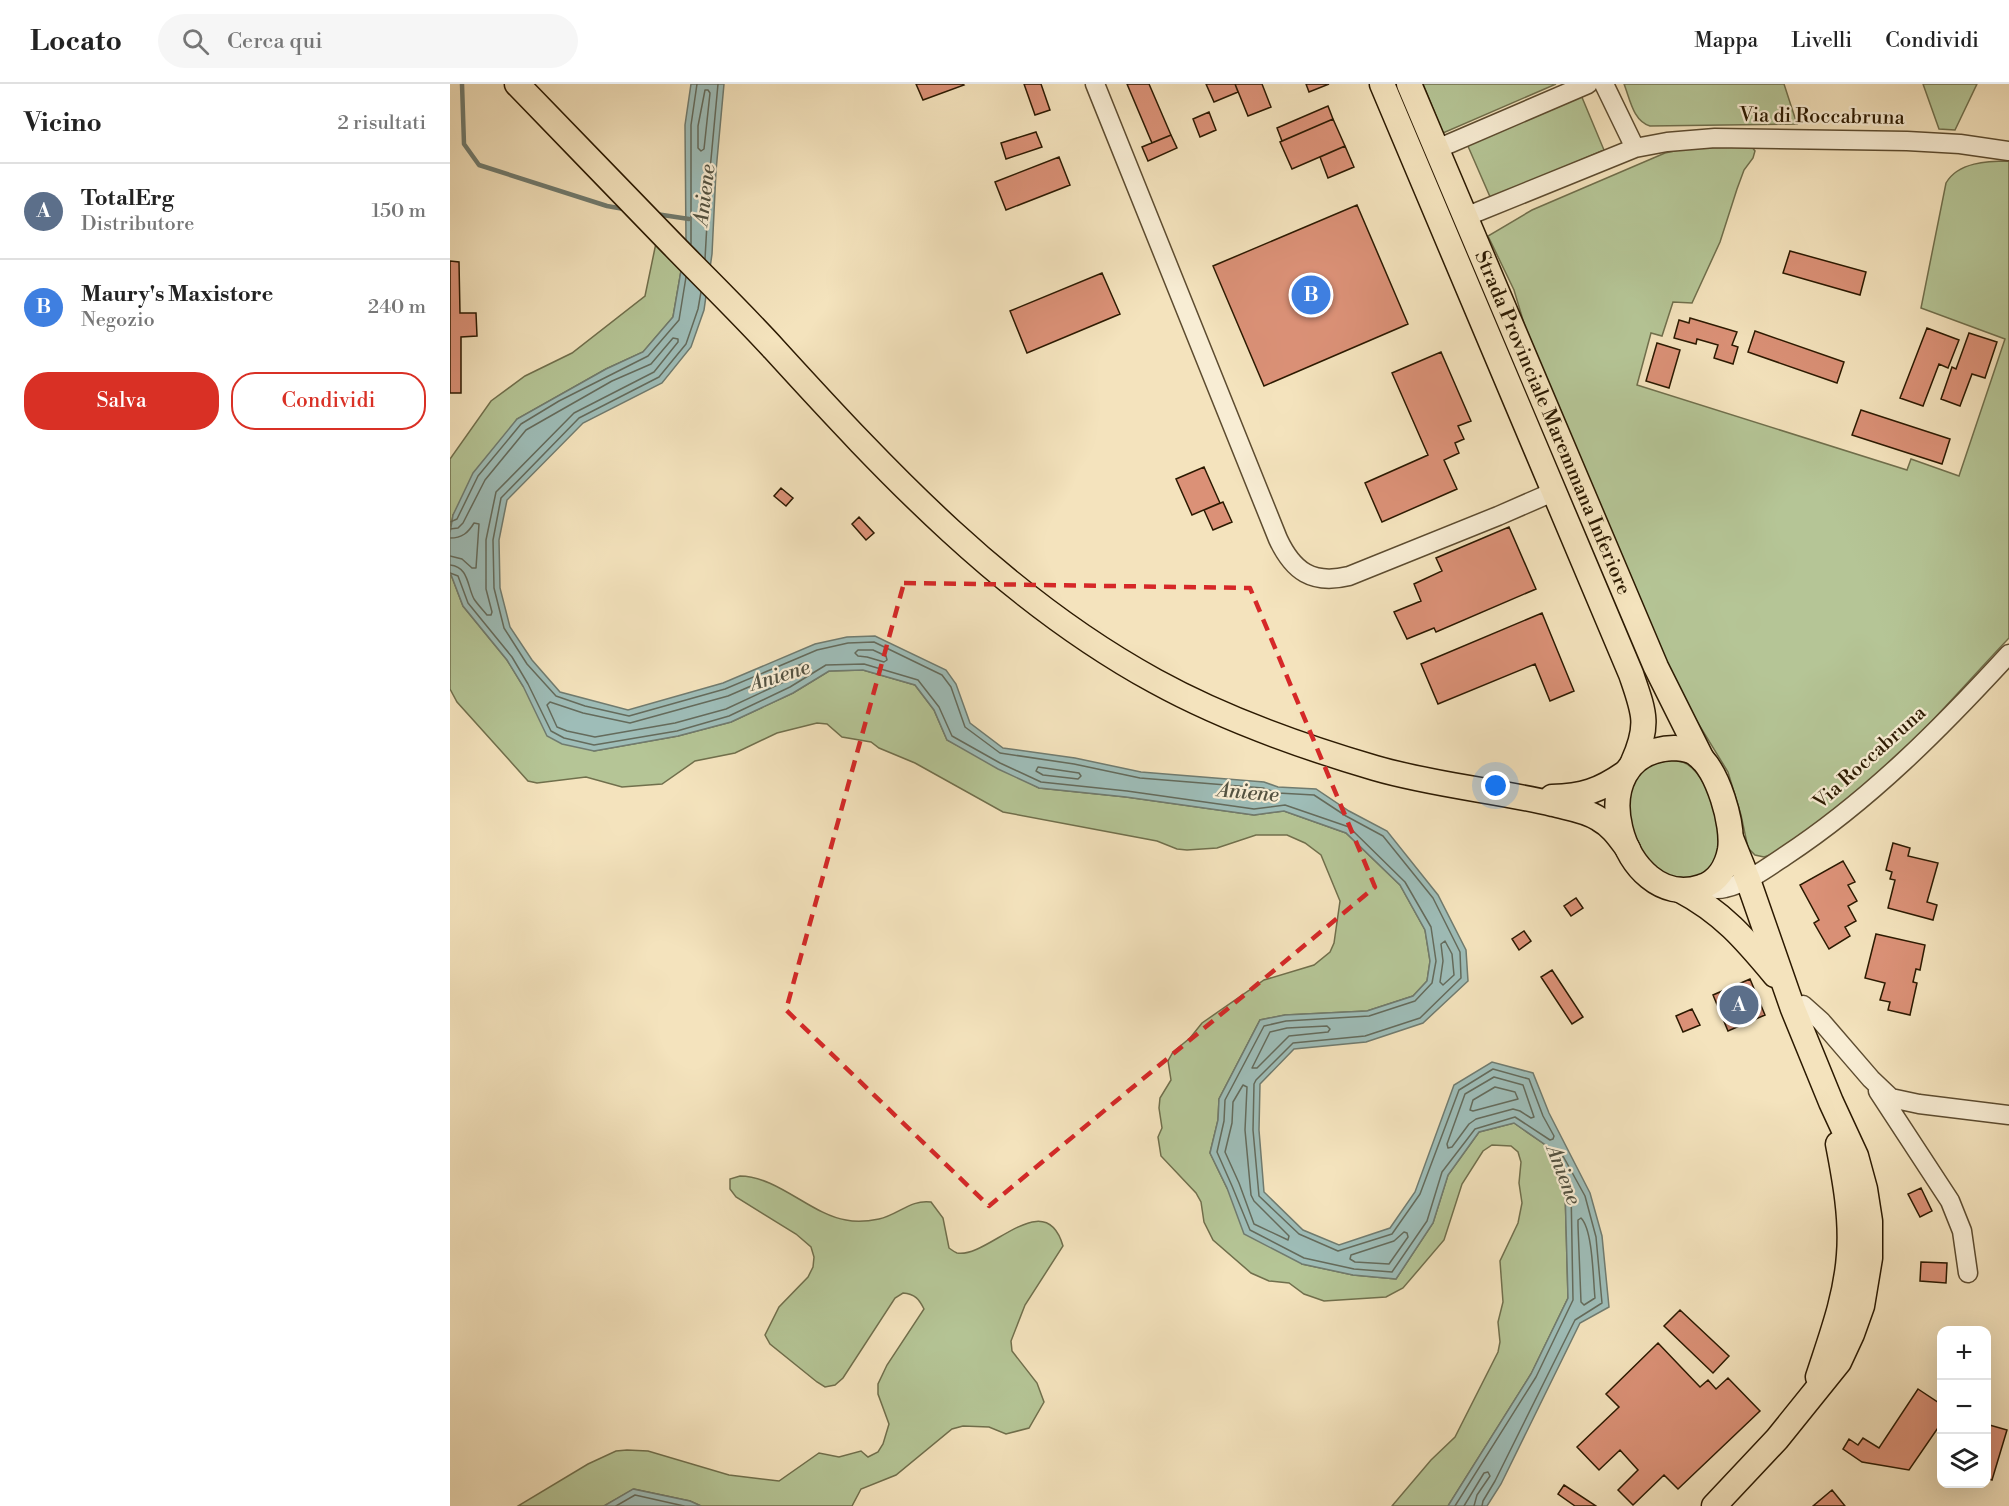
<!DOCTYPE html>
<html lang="it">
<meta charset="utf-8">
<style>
body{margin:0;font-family:"Libre Bodoni",serif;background:#f6f6f6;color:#222}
.controls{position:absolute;right:18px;bottom:18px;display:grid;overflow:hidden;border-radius:12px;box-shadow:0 6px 24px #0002}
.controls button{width:54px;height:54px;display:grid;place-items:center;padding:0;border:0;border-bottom:2px solid #e0e0e0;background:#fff;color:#222;font:30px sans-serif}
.you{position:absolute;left:1046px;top:702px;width:21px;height:21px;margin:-15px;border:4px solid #fff;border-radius:50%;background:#1a73e8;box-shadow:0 0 0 9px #1a73e833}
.badge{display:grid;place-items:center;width:39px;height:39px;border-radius:50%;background:#d93025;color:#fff;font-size:20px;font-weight:700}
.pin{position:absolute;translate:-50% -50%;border:3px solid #fff;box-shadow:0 2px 6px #0006}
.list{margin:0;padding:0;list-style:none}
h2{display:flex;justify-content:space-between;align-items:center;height:78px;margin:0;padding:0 24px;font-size:26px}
h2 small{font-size:20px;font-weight:400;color:#767676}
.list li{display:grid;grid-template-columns:39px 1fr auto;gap:18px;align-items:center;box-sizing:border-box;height:96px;padding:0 24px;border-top:2px solid #e0e0e0}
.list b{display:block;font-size:22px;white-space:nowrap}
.list p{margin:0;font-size:20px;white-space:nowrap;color:#767676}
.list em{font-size:20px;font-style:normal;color:#767676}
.actions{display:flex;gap:12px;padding:18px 24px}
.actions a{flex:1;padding:14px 0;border:2px solid #d93025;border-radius:24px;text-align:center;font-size:21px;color:#d93025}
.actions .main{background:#d93025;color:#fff}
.icon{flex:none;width:33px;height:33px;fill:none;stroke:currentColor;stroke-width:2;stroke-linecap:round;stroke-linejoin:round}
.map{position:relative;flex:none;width:1559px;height:1422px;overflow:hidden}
header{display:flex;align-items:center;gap:36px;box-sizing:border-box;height:84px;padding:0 30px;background:#fff;border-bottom:2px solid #e0e0e0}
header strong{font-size:28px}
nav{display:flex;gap:33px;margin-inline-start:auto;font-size:21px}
.search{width:420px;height:54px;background:#f6f6f6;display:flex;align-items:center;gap:15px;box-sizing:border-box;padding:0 21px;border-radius:33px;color:#767676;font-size:22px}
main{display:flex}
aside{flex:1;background:#fff}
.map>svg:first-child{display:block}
.green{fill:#b5c596;stroke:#706f4c;stroke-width:1.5}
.water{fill:#9ebdb8;stroke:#707b6f;stroke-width:1.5}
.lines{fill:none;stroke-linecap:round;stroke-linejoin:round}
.shore{stroke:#646b5c;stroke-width:1.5}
.stream{stroke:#707b6f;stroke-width:4.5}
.building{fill:#db9177;stroke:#2b1901;stroke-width:1.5}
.minor-casing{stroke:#5d4c30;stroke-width:21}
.major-casing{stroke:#2b1901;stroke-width:27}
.minor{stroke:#f8edd4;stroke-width:18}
.major{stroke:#f4e3bd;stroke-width:24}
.marked{fill:none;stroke:#d62828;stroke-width:4.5;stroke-dasharray:12 8;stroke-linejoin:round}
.labels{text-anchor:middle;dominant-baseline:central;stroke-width:4.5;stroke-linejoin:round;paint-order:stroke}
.street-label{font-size:20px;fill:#2b1901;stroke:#f8edd4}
.water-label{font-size:21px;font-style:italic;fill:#535241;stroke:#f8edd4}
</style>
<header>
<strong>Locato</strong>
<div class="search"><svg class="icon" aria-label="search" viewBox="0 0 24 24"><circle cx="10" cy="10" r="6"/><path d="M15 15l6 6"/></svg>Cerca qui</div>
<nav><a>Mappa</a><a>Livelli</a><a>Condividi</a></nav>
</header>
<main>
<aside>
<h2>Vicino<small>2 risultati</small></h2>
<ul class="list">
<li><span class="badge" style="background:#5c6f8a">A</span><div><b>TotalErg</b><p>Distributore</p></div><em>150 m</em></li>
<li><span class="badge" style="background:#3f7fe0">B</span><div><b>Maury's Maxistore</b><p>Negozio</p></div><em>240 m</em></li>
</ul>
<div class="actions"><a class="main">Salva</a><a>Condividi</a></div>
</aside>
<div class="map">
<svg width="1559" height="1422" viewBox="0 0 1559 1422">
<rect width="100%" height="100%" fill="#f4e3bd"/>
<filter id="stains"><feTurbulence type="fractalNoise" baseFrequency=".00333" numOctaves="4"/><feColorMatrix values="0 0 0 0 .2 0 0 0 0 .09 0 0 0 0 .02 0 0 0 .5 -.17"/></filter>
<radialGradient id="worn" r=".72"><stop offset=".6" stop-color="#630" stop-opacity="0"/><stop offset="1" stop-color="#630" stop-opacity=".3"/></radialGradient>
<path class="green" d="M973 0H1106L993 49Z
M1174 0H1334L1347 40 1200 42C1183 37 1180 15 1174 0Z
M1473 0H1527L1505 46 1489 45Z
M1131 11 1154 66 1041 115 1017 60Z
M1302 63 1305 67 1303 74 1294 86 1287 105 1270 158 1242 219 1223 218 1212 252 1201 249 1187 301 1457 386 1461 375 1509 392 1555 255 1471 224 1496 99C1508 78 1538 77 1559 77V554C1502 614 1449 678 1385 730 1366 745 1343 757 1323 770L1314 773 1305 771 1298 764 1291 731 1278 688 1224 600 1076 246 1064 206 1038 152 1082 126 1215 69 1238 64Z
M236 158 223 233 193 268 156 285 67 335 3 431 0 449V375L41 317 75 292 122 269 195 212 206 159Z
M0 488 13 522 57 576 73 602 144 667 228 652 281 638 343 609 379 587 413 586 465 601 484 626 497 656 589 704 676 713 804 731 834 727 896 749 950 801 975 846 980 877 977 897 963 912 917 927 835 931 810 936 769 1015 768 1036 760 1069 777 1104 852 1180 903 1191 946 1195 983 1139 998 1091 1029 1048 1064 1039 1097 1062 1115 1105 1118 1214 1081 1290 998 1422H942L981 1376 1005 1353 1048 1268 1050 1258 1048 1238 1053 1218 1050 1177 1068 1139 1072 1119 1069 1099 1071 1078 1068 1068 1061 1062 1042 1061 1033 1067 1012 1100 994 1156 953 1204 936 1213 874 1217 854 1210 839 1199 819 1197 801 1189 763 1156 754 1138 751 1118 746 1109 711 1072 708 1053 712 1044 709 1024 710 1014 721 996 718 977 723 968 740 954 752 939 814 896 864 881 880 868 884 859 890 817 871 771 855 759 837 751H806L767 764 737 766 727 765 707 757 553 728 465 679 429 664 421 658 392 653 377 640 367 639 327 649 285 669 245 677 212 700 172 703 136 693 87 699 78 697 7 618 0 605Z
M1221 676C1230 677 1236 678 1242 684 1265 705 1286 778 1247 794 1239 797 1224 794 1215 793 1209 787 1200 781 1196 773 1179 748 1167 699 1199 681 1205 678 1215 677 1221 676Z
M290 1092C327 1092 362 1131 396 1136 406 1138 419 1137 429 1135 448 1131 461 1115 481 1118L493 1134 499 1164C502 1166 504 1168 507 1169 538 1175 595 1100 613 1162L575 1221 561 1257 562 1267 587 1299 594 1318 579 1344 556 1350 539 1343 513 1342 502 1345 446 1391 411 1405 402 1422H251L240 1417 184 1405 154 1422H68L138 1380 166 1367 177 1366 198 1367 279 1391 329 1397 369 1369 389 1373 411 1367 418 1373 428 1368 433 1360 439 1340 428 1310V1300L437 1281 474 1225C469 1215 465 1210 453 1209L445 1214 393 1294 385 1301 375 1303 367 1298 320 1260 315 1251 329 1223 358 1193 363 1183 364 1173 361 1163 346 1150 286 1113 280 1105V1095Z"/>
<path class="water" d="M241 0H274L266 87 262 170 254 226 241 263 212 299 133 339 57 416 49 456 50 504 60 543 82 576 110 608 178 626 273 599 365 560 397 553 425 552 496 586 506 600 520 639 553 664 625 674 691 688 814 698 828 703 866 705 899 727 937 747 988 811 1016 866 1018 897 973 939 916 958 844 965 810 1000 809 1046 814 1108 853 1146 889 1161 940 1144 965 1108 1004 1001 1042 978 1083 989 1099 1029 1140 1109 1152 1152 1159 1223 1130 1239 1051 1400 1037 1422H998L1081 1290 1118 1214 1115 1105 1097 1062 1064 1039 1029 1048 998 1091 983 1139 946 1195 903 1191 852 1180 794 1150 777 1104 760 1069 768 1036 769 1015 810 936 835 931 917 927 963 912 977 897 980 877 975 846 950 801 896 749 834 727 804 731 676 713 589 704 548 685 497 656 484 626 465 601 413 586 379 587 343 609 281 638 228 652 144 667 112 660 97 652 73 602 57 576 13 522 0 488V449L3 431 23 389 67 335 156 285 193 268 223 233 236 158 235 41Z
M183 1405 240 1417 251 1422H154Z"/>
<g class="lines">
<path class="shore" d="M255 6H258L260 9 254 65 251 67 248 64V42Z
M241 160V41L247 0
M255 175 260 86 268 0
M0 438 7 435 28 392 71 340 109 317 198 272 229 236 236 193
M0 445 8 444 13 439 35 396 76 346 162 297 201 280 223 254 228 255V258L204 288 124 329 46 408 36 456V505L42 528 41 531H37C33 526 28 521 24 515 17 502 19 483 0 481
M0 454C12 454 18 449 24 439L29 440 26 484H22L12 475 0 472
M0 489 8 492 18 519 62 573 78 600 101 647 114 654 144 661 227 647 279 632 340 603 376 581 414 580 468 596 489 623 502 652 550 679 591 698 677 707 804 725 835 721 899 743 955 798 981 843 986 877 982 899 965 917 919 932 836 937 814 942 775 1016 774 1037 767 1068 782 1102 800 1146 854 1174 904 1185 942 1188 977 1137 992 1088 1025 1045 1065 1033 1100 1056 1103 1055 1104 1052 1093 1032 1079 995 1043 985 1009 1006 970 1110 942 1150 888 1167 849 1150 809 1112 803 1046 804 1000 806 996 843 959 915 952 970 934 1011 894 1010 868 983 814 933 752 896 732 864 711 828 709 813 704 690 694 624 680 550 669 515 643 501 603 492 591 424 558 398 559 367 566 275 605 179 632 135 622 106 612 77 580 54 544 44 504 43 456 51 414 129 334 209 293 236 260 248 225 251 208
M408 566H423L436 572 437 576 434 578 417 573 408 572 405 569Z
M354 579 358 580 357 584 336 597 276 625 225 639 145 653 117 647 107 643 97 621 100 618 133 629 180 639 278 612Z
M588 683 629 689 631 692 628 695 593 691 586 687Z
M995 857 1002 870 1004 891 993 901 990 898 993 877 991 860Z
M877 942 880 945 878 948 839 952 807 984H802L820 948 837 944Z
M1044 993 1073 1001 1084 1033 1081 1034 1070 1027 1063 1025 1026 1035 1019 1040 1002 1063 998 1064 997 1060 1015 1010Z
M793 1001 797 1003 795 1046 801 1111 804 1117 839 1152 838 1156 804 1140 789 1099 775 1068 782 1039 783 1018Z
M1045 1003 1065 1008 1068 1015 1023 1027 1020 1026 1023 1016Z
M1131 1134C1143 1146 1143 1195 1145 1214L1134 1221 1131 1218 1128 1142V1136Z
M954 1148 957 1149 958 1153 939 1180 905 1178 900 1175 901 1171 944 1157Z
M166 1422 185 1411 234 1422
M1005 1422 1086 1293 1123 1216 1121 1104 1109 1075 1113 1072 1135 1112 1146 1153 1152 1219 1125 1236 1045 1397 1033 1417 1032 1422
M1014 1422 1034 1389 1038 1388 1040 1392 1027 1411 1024 1422"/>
<path class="stream" d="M12 0 14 60 29 81 157 122 174 125
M206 130 239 135"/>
</g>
<path class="building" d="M466 0H513L514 1 473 16Z
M574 0H591L600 26 585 31Z
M677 0H699L721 51 702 59Z
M756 0H785L788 8 764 18Z
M785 0H812L821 23 798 32Z
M856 0H879L859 8Z
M878 22 883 35 832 57 827 44Z
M759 28 766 46 750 53 743 35Z
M883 35 895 62 842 85 830 58Z
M586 48 592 63 556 75 551 59Z
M721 51 727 64 698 77 692 63Z
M895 62 904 83 878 94 870 73Z
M609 73 620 101 556 126 545 98Z
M907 121 958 240 814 302 763 182Z
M1340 167 1416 188 1410 211 1333 189Z
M0 177 9 178 10 229H26L27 252 11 253V309H0Z
M652 189 670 230 577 269 560 227Z
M1240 234 1287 248 1282 261 1288 263 1283 280 1264 274 1268 261 1247 255 1246 260 1224 254 1229 236 1239 239Z
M1477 244 1509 256 1498 284 1489 280 1473 322 1450 314Z
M1305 247 1394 278 1387 299 1298 268Z
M1519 249 1547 258 1535 294 1522 290 1510 322 1491 315 1502 283 1506 285Z
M1207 259 1230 266 1219 304 1196 297Z
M991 268 1021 337 1008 342 1014 355 1005 359 1009 369 994 376 1007 405 932 438 915 399 978 371 942 289Z
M1411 326 1500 355 1492 380 1402 351Z
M754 383 770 419 742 431 726 395Z
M331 404 343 414 336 422 324 412Z
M773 418 782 438 763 446 754 426Z
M409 433 424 449 416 456 402 440Z
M1059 443 1086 505 986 548 984 544 957 555 944 528 971 517 964 500 992 487 986 474Z
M1092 529 1124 607 1100 617 1085 580 988 620 971 580Z
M1443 759 1460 764 1458 772 1488 779 1477 818 1487 821 1483 836 1438 824 1445 796 1440 795 1442 788 1436 786Z
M1393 777 1405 798 1398 801 1407 817 1398 822 1406 837 1395 843 1400 852 1379 865 1364 839 1369 836 1350 801Z
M1126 814 1133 824 1121 832 1114 822Z
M1074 847 1081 857 1069 866 1062 855Z
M1426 850 1475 861 1470 886 1466 885 1463 898 1467 899 1460 931 1438 926 1440 918 1430 916 1435 899 1415 894Z
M1102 886 1133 933 1122 940 1091 893Z
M1300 895 1315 931 1278 947 1263 911Z
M1242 925 1250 941 1233 948 1226 932Z
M1471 1104 1482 1127 1470 1133 1458 1110Z
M1471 1178 1497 1179 1496 1199 1470 1197Z
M1230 1226 1279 1272 1263 1289 1214 1242Z
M1208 1259 1250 1303 1258 1296 1266 1305 1278 1294 1310 1327 1228 1405 1214 1391 1183 1421 1168 1406 1188 1386 1170 1366 1149 1386 1127 1363 1169 1323 1156 1310Z
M1468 1305 1492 1321V1338L1459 1386 1412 1378 1393 1365 1399 1355 1408 1361 1413 1354 1429 1364Z
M1536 1340 1557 1346 1542 1396 1536 1394Z
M1114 1401 1146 1422H1125L1108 1410Z
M1382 1406 1395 1422H1363Z"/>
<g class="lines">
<defs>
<path id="minor" d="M645 0 828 455C843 487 862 501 899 492L1048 432 1103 408
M1154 0 1185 64
M987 65 1138 0
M1015 133 1185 64 1217 58 1265 54 1457 57 1510 60 1559 67
M1253 803C1261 805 1268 806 1275 804 1297 799 1317 784 1335 772 1420 716 1491 644 1559 570
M1343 925 1353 921 1371 937 1421 995 1441 1014 1469 1020 1559 1031
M1428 1007 1500 1117 1512 1147 1518 1189"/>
<g id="major">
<path d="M67 0C119 53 170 107 222 160 256 195 291 229 324 265 438 390 555 515 705 597 774 635 850 662 925 684 983 701 1044 706 1103 720 1118 724 1136 726 1149 735 1162 742 1169 753 1178 765"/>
<path d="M932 0 1181 590C1194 628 1200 640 1183 678"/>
<path id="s1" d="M959 0 1206 583 1252 675"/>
<path d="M1224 664C1232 665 1240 665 1246 670 1268 685 1284 741 1280 766 1277 782 1268 798 1251 803 1172 830 1124 667 1224 664Z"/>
<path d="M1102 713C1133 712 1149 707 1175 689"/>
<path d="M1230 806C1272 828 1295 855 1325 891"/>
<path d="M1368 1293C1381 1253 1396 1214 1399 1171 1402 1135 1395 1096 1388 1060"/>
<path d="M1264 1422 1327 1355 1389 1278 1402 1250 1412 1222 1420 1174V1137L1415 1105 1406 1072 1381 1018 1343 925 1298 796 1281 754"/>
</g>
</defs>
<use href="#minor" class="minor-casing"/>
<use href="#major" class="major-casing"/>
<use href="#minor" class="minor"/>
<use href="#major" class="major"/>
</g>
<path class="marked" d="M454 499 800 504 925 803 539 1122 336 926Z"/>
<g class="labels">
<g class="street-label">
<text transform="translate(1372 33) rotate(1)">Via di Roccabruna</text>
<text stroke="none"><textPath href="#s1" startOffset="368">Strada Provinciale Maremmana Inferiore</textPath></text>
<text transform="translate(1420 674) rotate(-42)">Via Roccabruna</text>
</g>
<g class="water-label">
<text transform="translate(255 111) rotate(-83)">Aniene</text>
<text transform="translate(330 592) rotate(-17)">Aniene</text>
<text transform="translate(798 709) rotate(5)">Aniene</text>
<text transform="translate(1113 1091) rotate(69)">Aniene</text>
</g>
</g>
<rect width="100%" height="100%" filter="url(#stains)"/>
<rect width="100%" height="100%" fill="url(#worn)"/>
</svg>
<div class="controls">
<button>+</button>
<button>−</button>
<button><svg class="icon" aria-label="layers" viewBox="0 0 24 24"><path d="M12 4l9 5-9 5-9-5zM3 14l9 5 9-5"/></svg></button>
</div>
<div class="you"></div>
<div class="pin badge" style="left:1289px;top:921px;background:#5c6f8a">A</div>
<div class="pin badge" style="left:861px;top:211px;background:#3f7fe0">B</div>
</div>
</main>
